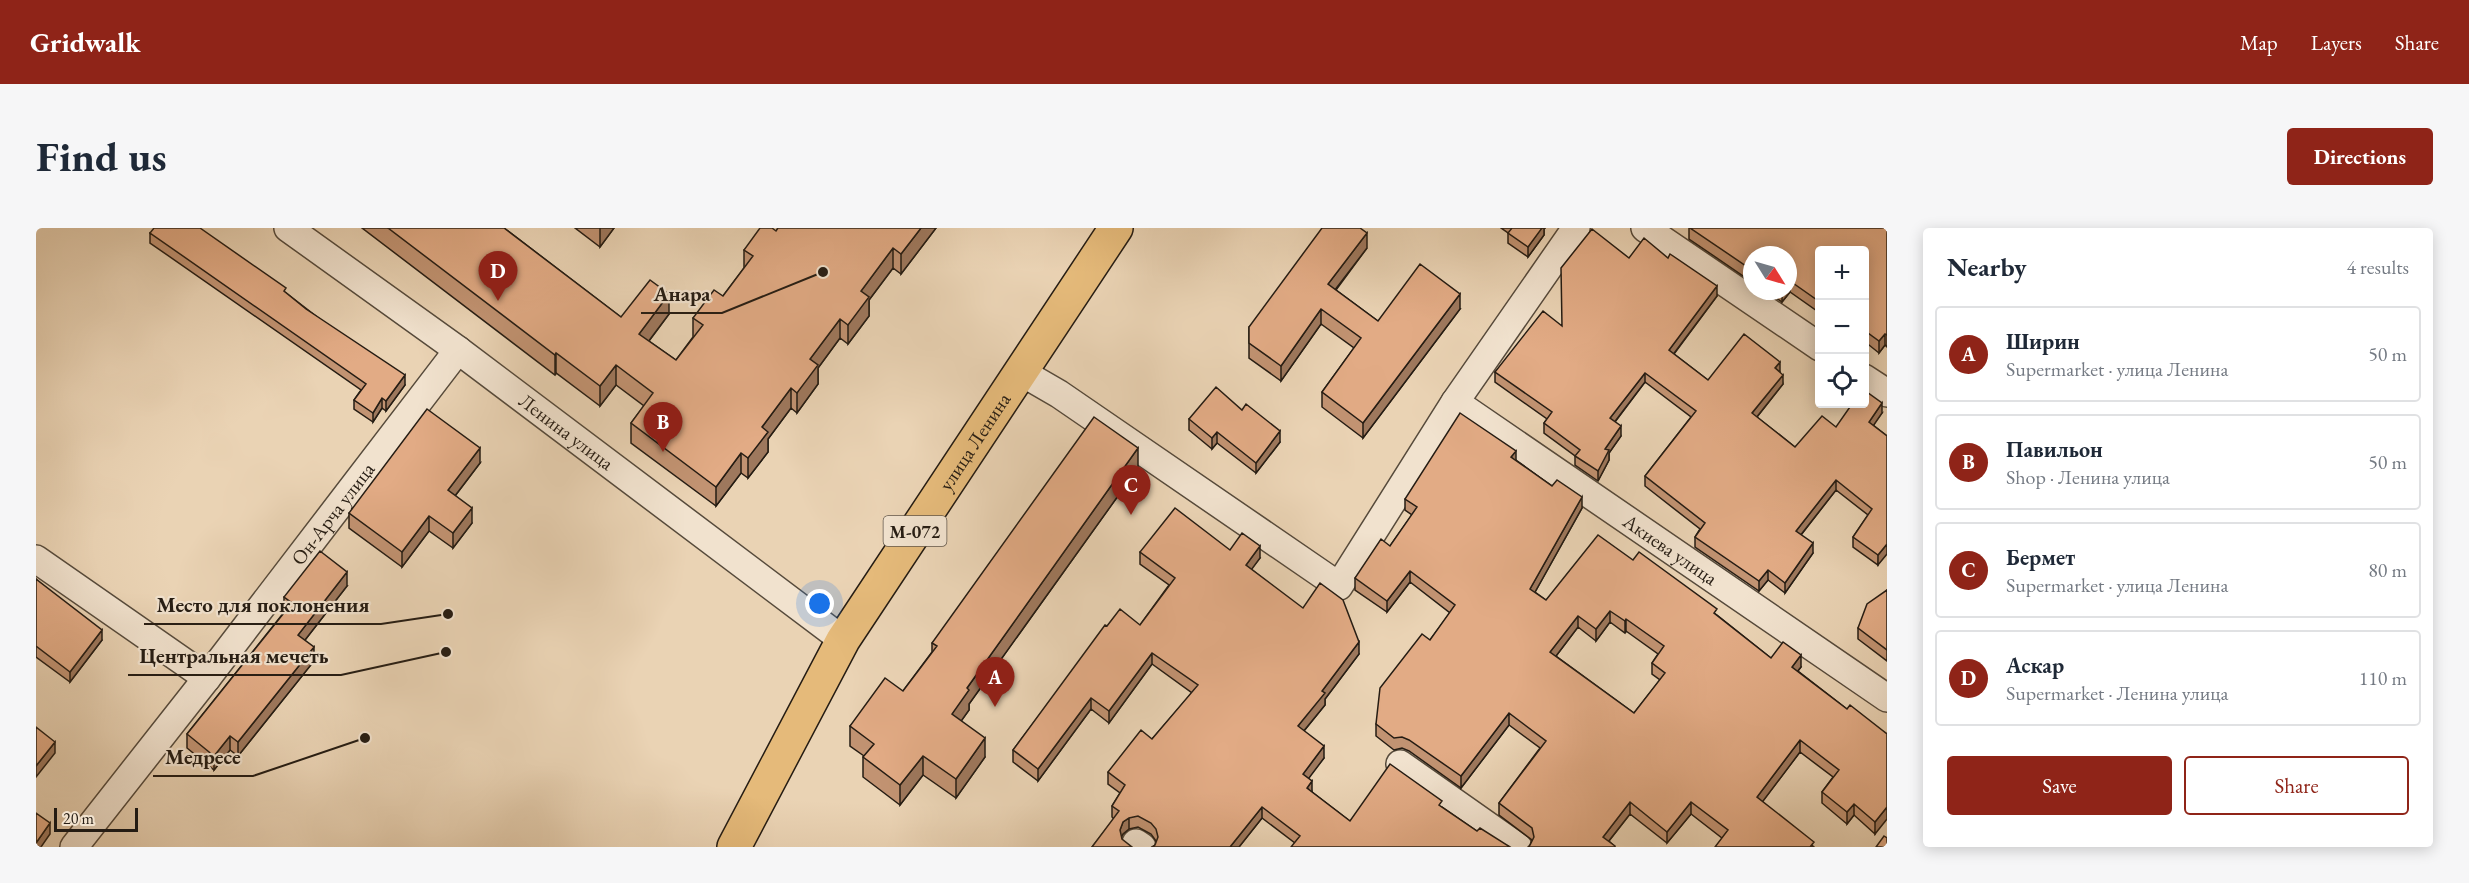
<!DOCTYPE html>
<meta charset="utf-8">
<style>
body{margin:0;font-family:"EB Garamond",serif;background:#f6f6f7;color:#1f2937}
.controls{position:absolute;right:18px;top:18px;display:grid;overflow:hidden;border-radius:6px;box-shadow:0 3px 15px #0003}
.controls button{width:54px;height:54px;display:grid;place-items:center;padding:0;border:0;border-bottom:2px solid #e0e1e3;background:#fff;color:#1f2937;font:30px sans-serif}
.compass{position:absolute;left:1707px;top:18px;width:54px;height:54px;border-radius:50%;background:#fff;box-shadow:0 3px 15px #0003;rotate:127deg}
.scale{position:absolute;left:18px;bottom:15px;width:84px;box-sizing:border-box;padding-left:6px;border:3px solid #251c13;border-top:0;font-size:16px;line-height:21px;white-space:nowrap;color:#251c13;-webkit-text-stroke:4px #f1e2ce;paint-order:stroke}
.you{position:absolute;left:784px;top:376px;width:21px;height:21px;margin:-15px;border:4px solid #fff;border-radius:50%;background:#1a73e8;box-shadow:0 0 0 9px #1a73e833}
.badge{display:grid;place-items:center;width:39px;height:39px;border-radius:50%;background:#8f2418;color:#fff;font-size:20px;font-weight:700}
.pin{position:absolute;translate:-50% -50px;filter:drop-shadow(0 2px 3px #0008)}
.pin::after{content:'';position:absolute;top:32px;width:21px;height:18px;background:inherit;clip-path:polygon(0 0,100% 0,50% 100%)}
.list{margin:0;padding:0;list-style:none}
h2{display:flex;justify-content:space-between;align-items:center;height:78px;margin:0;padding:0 24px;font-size:26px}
h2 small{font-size:20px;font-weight:400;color:#747a83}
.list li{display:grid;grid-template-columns:39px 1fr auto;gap:18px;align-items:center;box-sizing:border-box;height:96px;margin:0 12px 12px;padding:0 12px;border:2px solid #e0e1e3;border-radius:6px}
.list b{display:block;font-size:22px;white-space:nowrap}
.list p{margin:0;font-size:20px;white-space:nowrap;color:#747a83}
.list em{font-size:20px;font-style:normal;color:#747a83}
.actions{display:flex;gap:12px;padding:18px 24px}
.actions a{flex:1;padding:14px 0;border:2px solid #8f2418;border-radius:6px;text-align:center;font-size:21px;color:#8f2418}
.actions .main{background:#8f2418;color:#fff}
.icon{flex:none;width:33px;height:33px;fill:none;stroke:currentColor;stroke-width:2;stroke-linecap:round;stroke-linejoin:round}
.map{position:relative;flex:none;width:1851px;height:619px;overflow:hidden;border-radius:6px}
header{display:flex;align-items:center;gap:36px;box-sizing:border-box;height:84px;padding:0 30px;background:#8f2418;color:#fff}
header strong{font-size:28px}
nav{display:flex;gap:33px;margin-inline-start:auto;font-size:21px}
.intro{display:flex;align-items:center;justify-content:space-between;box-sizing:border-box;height:144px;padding:0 36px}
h1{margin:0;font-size:42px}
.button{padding:15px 27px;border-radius:6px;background:#8f2418;color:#fff;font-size:21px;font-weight:700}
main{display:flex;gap:36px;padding:0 36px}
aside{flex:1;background:#fff;border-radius:6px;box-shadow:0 3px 15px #0003}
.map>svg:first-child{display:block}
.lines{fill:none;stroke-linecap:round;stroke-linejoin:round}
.street-casing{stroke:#564a3b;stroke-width:30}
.primary-casing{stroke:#251c13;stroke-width:36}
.street{stroke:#f1e2ce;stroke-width:27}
.primary{stroke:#e5ba7a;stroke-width:33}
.wall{fill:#c29372;stroke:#251c13;stroke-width:1.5;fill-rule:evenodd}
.shaded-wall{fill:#9e785d;stroke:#251c13;stroke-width:1.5}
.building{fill:#e2ab85;stroke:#251c13;stroke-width:1.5;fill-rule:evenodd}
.labels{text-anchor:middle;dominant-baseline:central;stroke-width:4.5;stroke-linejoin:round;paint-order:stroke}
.shield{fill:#f1e2ce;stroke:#62574b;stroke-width:1.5}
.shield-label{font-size:18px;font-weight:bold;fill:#251c13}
.street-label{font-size:20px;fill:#251c13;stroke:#f1e2ce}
.leader{fill:none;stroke:#251c13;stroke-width:2}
.callout-dot{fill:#251c13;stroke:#f1e2ce;stroke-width:2}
.callout-label{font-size:21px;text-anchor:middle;font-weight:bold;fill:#251c13;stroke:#f1e2ce;stroke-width:4.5;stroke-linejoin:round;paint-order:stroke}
</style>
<header>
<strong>Gridwalk</strong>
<nav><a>Map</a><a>Layers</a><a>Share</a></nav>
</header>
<div class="intro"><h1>Find us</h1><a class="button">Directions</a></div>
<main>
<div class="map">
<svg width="1851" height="619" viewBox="0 0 1851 619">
<rect width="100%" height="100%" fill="#ead3b4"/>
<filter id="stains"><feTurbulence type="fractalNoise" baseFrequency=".00333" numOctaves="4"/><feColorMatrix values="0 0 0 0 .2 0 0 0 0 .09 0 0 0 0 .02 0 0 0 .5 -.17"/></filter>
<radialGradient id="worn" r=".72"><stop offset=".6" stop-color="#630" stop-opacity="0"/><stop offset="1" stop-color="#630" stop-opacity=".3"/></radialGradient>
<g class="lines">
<defs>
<g id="street">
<path id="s1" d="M252 0 422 122 807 412"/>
<path d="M1609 0 1784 119"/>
<path d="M985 144 1023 166 1303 358 1419 174 1540 0"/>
<path d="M1828 150 1851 165"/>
<path id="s2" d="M1419 174 1851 470"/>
<path d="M0 331 171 450"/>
<path d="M1364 536 1482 619"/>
<path d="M1100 615 1106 619"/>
<path id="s3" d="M38 619 171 450 422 122"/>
</g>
<g id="primary">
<path id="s4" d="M698 619 807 412 1080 0"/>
</g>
</defs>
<use href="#street" class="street-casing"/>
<use href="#primary" class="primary-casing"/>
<use href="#street" class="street"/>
<use href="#primary" class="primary"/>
</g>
<path class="wall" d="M326 0H468L585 89 633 86 613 113 640 132 657 109V90L687 68 708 40V22L740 3 742 0H900L865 46 857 40 833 72V88L812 116 804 110 782 140V156L761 185 755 180 732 211V224L712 250 705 245 680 278 595 215V195L608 178 580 157 564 178 520 145 519 147Z
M539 0H578L564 19Z
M1465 0H1509L1508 1V7L1492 29 1472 15V5Z
M1653 0H1851V119L1849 117 1843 125 1828 113V22H1784V85L1754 64 1746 74 1730 63H1752L1716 27V54L1653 11Z
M114 5 250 65 369 157 350 183 346 180 337 194 318 181V172L325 162 114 15Z
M1331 20 1300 62 1342 93 1424 81 1327 210 1286 179V164L1318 120 1285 96 1245 153 1213 130V99Z
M1593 30 1681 68 1638 126 1672 152 1744 144 1747 156 1721 189 1759 219 1800 199 1846 185 1837 197 1851 208 1842 337 1817 319V309L1832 287 1800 262 1765 307 1777 325 1749 365 1732 352 1723 363 1659 319V309L1664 301 1609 258V248L1655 189 1609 154 1579 194 1585 208 1573 225V232L1562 253 1539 237V228L1508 205V195L1511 191 1459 154V144L1526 97Z
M1206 182 1244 214 1220 245 1181 215 1176 221 1153 202V191Z
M1480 232 1546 280 1499 364 1510 372 1597 332 1681 387 1735 430 1765 439 1762 443 1811 481 1851 506 1839 606 1818 587 1811 596 1786 575V564L1797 549 1764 524 1726 574 1778 619 1686 610 1655 586 1631 615 1594 586 1573 613 1579 619 1494 617 1496 612 1463 587V575L1504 520 1473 497 1425 560 1373 523 1366 520 1358 522 1340 508V496L1394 412 1414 385 1374 354 1351 384 1319 362V350L1354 318 1376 287 1369 282V271ZM1574 394 1589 405 1590 403 1622 426 1616 435V446L1624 452 1598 485 1520 428 1542 399 1560 413Z
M444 235 419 268 436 295 417 320 393 303 366 339 313 300V285Z
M1102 240 933 476V482L925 493 949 529 920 570 887 547 864 577 827 549V529L828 528 814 518V498L867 463 896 424V415Z
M1194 322 1224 330 1215 341 1323 426 1289 471V477L1268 503 1288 530 1272 550 1276 564 1314 593 1406 579 1441 603 1474 619 1259 615 1226 590 1203 619H1116L1119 617 1120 613 1115 606 1102 599 1093 601 1087 606 1056 619 1078 591 1076 589V578L1084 565 1072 556V544L1116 511 1156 465 1116 436 1073 495 1055 481 1002 553 977 534V522L1071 398 1104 397 1133 357 1104 336V324Z
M0 351 66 412 34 454 0 429Z
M311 358 269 412 278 433 202 528 194 522 178 542 151 520V506L249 383H248V369Z
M1851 362V433L1822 411V400Z"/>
<path class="shaded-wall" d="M564 0H578L564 19Z
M885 0H900L865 46V26Z
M1505 0H1509L1508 1V7L1492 29V19Z
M1331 5V20L1292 71V56Z
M857 20V40L833 72V88L812 116V97L825 63Z
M1754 53V64L1746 74V63H1752V56Z
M1681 58V68L1633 132V122Z
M633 66V86L603 126V106Z
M1424 66V81L1327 210V195Z
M1285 81V96L1245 153V138Z
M804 91V110L782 140V156L761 185V165L774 131Z
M1849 106V117L1843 125V113Z
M520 125V145L519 147V127Z
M1744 134V144L1739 140Z
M580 137V157L564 178V158Z
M1609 145V154L1574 200V190Z
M369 147V157L350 183V173Z
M1747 147V156L1716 195V185Z
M755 160V180L732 211V224L712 250V230L726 199Z
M346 170V180L337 194V185Z
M1846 175V185L1833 204V194Z
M1585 198V208L1573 225V232L1562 253V243L1569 221Z
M1244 203V214L1220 245V235Z
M1181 204V215L1176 221V210Z
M444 220V235L412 277V262Z
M1102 220V240L933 476V482L916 506V486L931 460Z
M1480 223V235L1475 229Z
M705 225V245L680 278V259Z
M1800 252V262L1760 313V303Z
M1546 269V280L1494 373V361Z
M436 280V295L417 320V305Z
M393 288V303L366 339V324Z
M1777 315V325L1749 365V355Z
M1851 316V326L1842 337V327Z
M1224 318V330L1210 349V337Z
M1732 342V352L1723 363V353Z
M1374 343V354L1351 384V373Z
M311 344V358L262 421V407Z
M1574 383V394L1560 413V401Z
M1542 388V399L1514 436V424Z
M1590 391V403L1589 405V393Z
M66 402V412L34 454V444Z
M1323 414V426L1289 471V477L1262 510V498L1286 463Z
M278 419V433L202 528V514Z
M1116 425V436L1073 495V483Z
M1765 427V439L1756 450V439Z
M1055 470V481L1002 553V541Z
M1473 485V497L1425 560V548Z
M194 508V522L178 542V528Z
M949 510V529L920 570V551Z
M1764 512V524L1721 581V569Z
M19 514V525L0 549V538Z
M1288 518V530L1267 558V546Z
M887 528V547L864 577V557Z
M1276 553V565L1271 560Z
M1594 574V586L1568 619 1567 609Z
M1655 574V586L1631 615V604Z
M1818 576V587L1811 596V584Z
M1226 579V590L1203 619H1194Z
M1851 579V591L1839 606V594Z
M1093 590V601L1087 606 1084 613V602L1087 594Z
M14 595V606L5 619H0V615Z"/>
<path class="building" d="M118 0H164L250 60 248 63 270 81 369 147 350 173 346 170 337 185 318 172 330 156 114 5Z
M352 0H468L585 89 614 52 633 66 603 106 640 132 667 97 657 90 678 62 687 68 717 28 708 22 724 0H736L740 3 742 0H885L865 26 857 20 825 63 833 69 812 97 804 91 774 131 782 137 761 165 755 160 726 199 732 204 712 230 705 225 680 259 595 195 617 165 580 137 564 158 520 125 519 127Z
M1286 0H1324L1331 5 1292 56 1342 93 1384 36 1424 66 1327 195 1286 164 1325 110 1285 81 1245 138 1213 115V99Z
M1476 0H1506L1492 19 1472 5Z
M1654 0H1851V107L1849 106 1843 113 1828 102V22H1784V74L1754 53 1752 56V27H1716V42Z
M1556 1 1593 30 1608 10 1632 30 1634 26 1681 58 1633 122 1672 152 1708 106 1744 134 1739 140 1747 147 1716 185 1759 219 1786 188 1800 199 1816 176H1828V162L1846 175 1833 194 1851 208V316L1842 327 1817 309 1836 281 1800 252 1760 303 1777 315 1749 355 1732 342 1723 353 1659 309 1669 295 1609 248 1660 183 1609 145 1574 190 1585 198 1569 221 1573 222 1562 243 1539 228 1544 222 1508 195 1516 184 1459 144 1507 83 1526 98 1525 40Z
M1180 159 1206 182 1210 176 1244 203 1220 235 1181 204 1176 210 1153 191Z
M391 181 444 220 412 262 436 280 417 305 393 288 366 324 313 285Z
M1424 185 1480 223 1475 229 1516 258 1521 252 1546 269 1494 361 1510 372 1562 307 1597 332 1603 324 1681 381 1678 385 1735 430 1747 414 1765 427 1756 439 1811 481 1814 477 1851 506V579L1839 594 1818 576 1811 584 1786 564 1803 542 1764 512 1721 569 1778 614 1774 619H1679L1692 602 1655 574 1631 604 1594 574 1567 609 1579 618 1578 619H1492L1494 617 1498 609 1496 600 1463 575 1510 513 1473 485 1425 548 1373 512 1366 509 1358 510 1340 496 1344 460 1386 406 1394 412 1419 377 1374 343 1351 373 1319 350 1345 311 1354 318 1381 279 1369 271ZM1574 383 1589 393 1590 391 1628 418 1616 435 1629 445 1598 485 1514 424 1542 388 1560 401Z
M1058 189 1102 220 931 460 933 462 916 486 949 510 920 551 887 528 864 557 827 529 838 516 814 498 849 450 867 463 901 418 896 415Z
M1139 280 1194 322 1206 305 1224 318 1210 337 1267 380 1284 355 1307 372 1323 414 1286 463 1289 465 1262 498 1288 518 1267 546 1276 553 1271 560 1314 593 1354 536 1406 573 1403 577 1441 603 1444 600 1474 619H1255L1264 608 1226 579 1194 619H1116L1119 617 1122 609 1120 601 1115 595 1102 588 1093 590 1087 594 1084 602 1086 611 1096 619H1056L1083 583 1076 578 1089 557 1072 544 1105 502 1116 511 1162 457 1116 425 1073 483 1055 470 1002 541 977 522 1069 397 1071 398 1084 381 1104 397 1139 350 1104 324Z
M284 323 311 344 262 407 278 419 202 514 194 508 178 528 151 506 256 375 248 369Z
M0 351 66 402 34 444 0 418Z
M1851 362V422L1822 400 1831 376Z
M0 499 19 514 0 538Z
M0 585 14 595 0 615Z
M1848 608 1851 610V619H1840Z"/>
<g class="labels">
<rect class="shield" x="847.5" y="288" width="63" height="30" rx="4.5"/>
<g class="shield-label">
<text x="879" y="303">М-072</text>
</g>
<g class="street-label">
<text stroke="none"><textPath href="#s1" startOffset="345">Ленина улица</textPath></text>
<text stroke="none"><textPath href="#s4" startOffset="472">улица Ленина</textPath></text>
<text stroke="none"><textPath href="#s3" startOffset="422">Он-Арча улица</textPath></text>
<text stroke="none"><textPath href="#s2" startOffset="261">Акиева улица</textPath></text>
</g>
</g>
<path class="leader" d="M787 44L686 85H605M412 386L345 396H108M410 424L305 447H92M329 510L217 548H117"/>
<g class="callout-dot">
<circle cx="787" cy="44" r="6"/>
<circle cx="412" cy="386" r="6"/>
<circle cx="410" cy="424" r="6"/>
<circle cx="329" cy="510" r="6"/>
</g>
<g class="callout-label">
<text x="646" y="73">Анара</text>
<text x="227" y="384">Место для поклонения</text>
<text x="198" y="435">Центральная мечеть</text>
<text x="167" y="536">Медресе</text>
</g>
<rect width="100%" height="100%" filter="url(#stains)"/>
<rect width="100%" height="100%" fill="url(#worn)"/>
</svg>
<div class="controls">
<button>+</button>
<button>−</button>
<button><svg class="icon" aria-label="locate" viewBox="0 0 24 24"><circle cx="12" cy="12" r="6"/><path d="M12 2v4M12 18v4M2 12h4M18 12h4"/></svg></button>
</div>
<svg class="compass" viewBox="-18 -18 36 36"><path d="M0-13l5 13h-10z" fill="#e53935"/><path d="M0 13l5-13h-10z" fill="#747a83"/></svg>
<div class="scale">20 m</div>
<div class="you"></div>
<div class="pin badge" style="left:959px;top:479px">A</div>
<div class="pin badge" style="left:627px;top:224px">B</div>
<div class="pin badge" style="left:1095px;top:287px">C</div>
<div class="pin badge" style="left:462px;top:73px">D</div>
</div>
<aside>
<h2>Nearby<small>4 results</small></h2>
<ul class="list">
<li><span class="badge">A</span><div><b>Ширин</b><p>Supermarket · улица Ленина</p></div><em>50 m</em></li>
<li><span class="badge">B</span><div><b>Павильон</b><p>Shop · Ленина улица</p></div><em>50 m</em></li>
<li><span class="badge">C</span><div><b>Бермет</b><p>Supermarket · улица Ленина</p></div><em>80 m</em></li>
<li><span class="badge">D</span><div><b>Аскар</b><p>Supermarket · Ленина улица</p></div><em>110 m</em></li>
</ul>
<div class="actions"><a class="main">Save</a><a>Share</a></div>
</aside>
</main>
